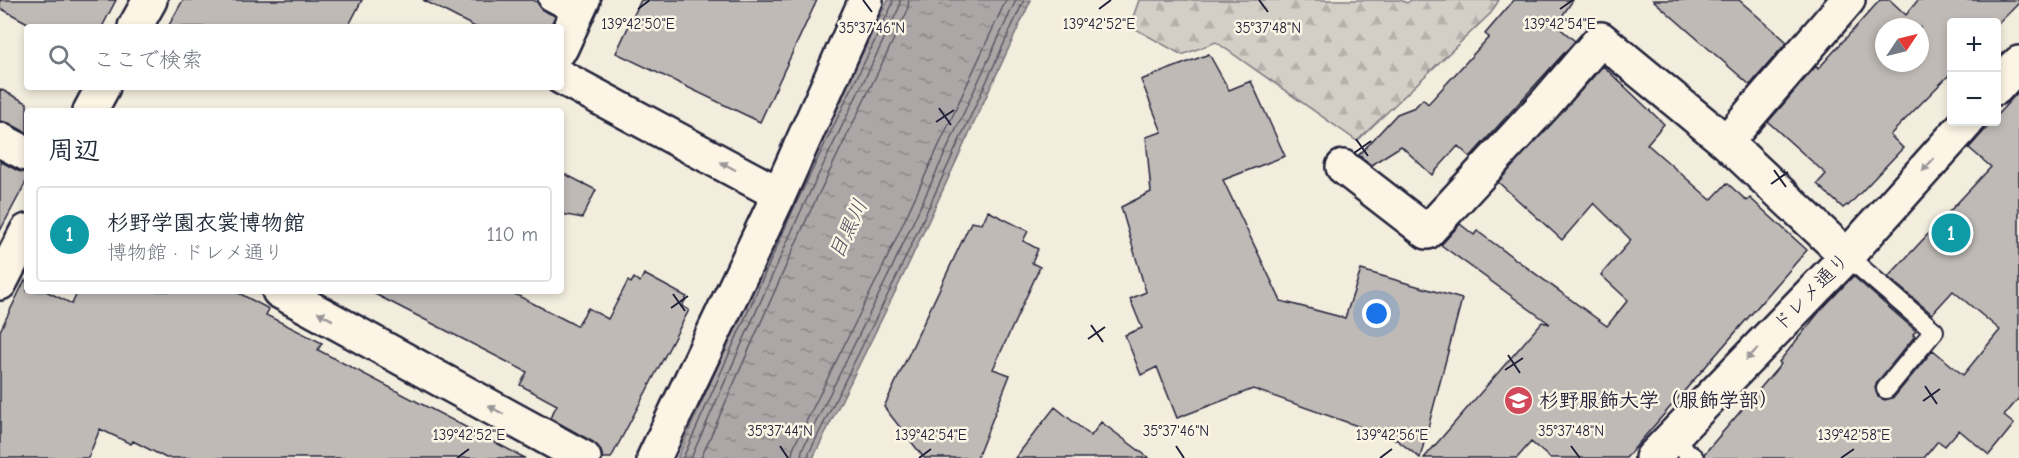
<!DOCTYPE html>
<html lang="ja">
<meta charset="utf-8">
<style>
body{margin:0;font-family:"Comic Neue","Klee One",sans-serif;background:#f6f6f7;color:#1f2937}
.controls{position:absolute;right:18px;top:18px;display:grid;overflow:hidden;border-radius:6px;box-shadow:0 3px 9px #0003}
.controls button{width:54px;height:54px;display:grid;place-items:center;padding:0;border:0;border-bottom:2px solid #e0e1e3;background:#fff;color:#1f2937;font:30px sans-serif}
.compass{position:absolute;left:1875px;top:18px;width:54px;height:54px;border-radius:50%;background:#fff;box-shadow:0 3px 9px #0003;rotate:55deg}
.you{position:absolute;left:1377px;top:314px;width:21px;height:21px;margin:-15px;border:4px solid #fff;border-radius:50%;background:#1a73e8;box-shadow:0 0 0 9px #1a73e833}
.badge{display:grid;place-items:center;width:39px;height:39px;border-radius:50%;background:#1a73e8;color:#fff;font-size:20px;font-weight:700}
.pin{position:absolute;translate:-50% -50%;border:3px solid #fff;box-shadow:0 2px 6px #0006}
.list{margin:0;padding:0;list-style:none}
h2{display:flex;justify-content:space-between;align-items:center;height:78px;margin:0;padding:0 24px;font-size:26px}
h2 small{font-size:20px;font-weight:400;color:#747a83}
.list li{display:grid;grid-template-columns:39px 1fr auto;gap:18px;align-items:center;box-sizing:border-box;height:96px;margin:0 12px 12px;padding:0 12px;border:2px solid #e0e1e3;border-radius:6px}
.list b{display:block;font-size:22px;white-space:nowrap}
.list p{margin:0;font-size:20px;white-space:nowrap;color:#747a83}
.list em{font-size:20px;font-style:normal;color:#747a83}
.icon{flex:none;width:33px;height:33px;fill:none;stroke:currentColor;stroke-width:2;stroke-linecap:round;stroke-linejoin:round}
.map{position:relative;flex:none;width:2019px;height:458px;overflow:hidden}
.search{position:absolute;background:#fff;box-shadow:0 3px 9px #0003;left:24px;top:24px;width:540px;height:66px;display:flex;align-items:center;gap:15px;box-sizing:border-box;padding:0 21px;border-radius:6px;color:#747a83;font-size:22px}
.panel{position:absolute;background:#fff;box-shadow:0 3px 9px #0003;left:24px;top:108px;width:540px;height:186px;border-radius:6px}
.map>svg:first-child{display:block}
.forest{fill:url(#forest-firs);stroke:#7b7880;stroke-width:1.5}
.water{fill:url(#water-ripples);stroke:#75727b;stroke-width:1.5}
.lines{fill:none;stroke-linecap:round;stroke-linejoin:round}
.shore{stroke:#595766;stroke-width:1.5}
.building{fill:#bfbab6;stroke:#22223b;stroke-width:1.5;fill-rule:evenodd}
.service-casing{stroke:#22223b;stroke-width:22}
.minor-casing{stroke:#22223b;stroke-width:38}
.service{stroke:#fcf5e5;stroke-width:18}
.minor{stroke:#fcf5e5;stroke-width:33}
.oneway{fill:#9a9698}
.ticks{fill:none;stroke:#22223b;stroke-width:2}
.labels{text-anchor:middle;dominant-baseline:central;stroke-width:5;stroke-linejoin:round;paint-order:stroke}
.street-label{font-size:20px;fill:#22223b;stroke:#fcf5e5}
.poi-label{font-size:20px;font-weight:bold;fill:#22223b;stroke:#fcf5e5;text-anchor:start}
.water-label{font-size:21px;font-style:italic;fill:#525160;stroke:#fcf5e5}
.ticks-label{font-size:15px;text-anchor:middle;fill:#22223b;stroke:#fcf5e5;stroke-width:5;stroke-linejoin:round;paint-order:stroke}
</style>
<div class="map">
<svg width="2019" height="458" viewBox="0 0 2019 458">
<defs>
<pattern id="forest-firs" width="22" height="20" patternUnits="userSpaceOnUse" patternTransform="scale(1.5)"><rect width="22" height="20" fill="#d4cfc6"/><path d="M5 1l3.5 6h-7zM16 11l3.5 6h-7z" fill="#b6b1ab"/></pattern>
<pattern id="water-ripples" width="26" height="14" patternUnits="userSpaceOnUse" patternTransform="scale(1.5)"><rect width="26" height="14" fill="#aca7a6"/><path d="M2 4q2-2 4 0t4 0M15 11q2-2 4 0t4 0" fill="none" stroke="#8c8888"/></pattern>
</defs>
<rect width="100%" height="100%" fill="#f3edde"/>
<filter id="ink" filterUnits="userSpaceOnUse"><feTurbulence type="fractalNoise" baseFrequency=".0167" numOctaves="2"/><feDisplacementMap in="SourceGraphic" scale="12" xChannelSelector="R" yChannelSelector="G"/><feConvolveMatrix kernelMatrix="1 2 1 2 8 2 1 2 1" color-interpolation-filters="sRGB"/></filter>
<g filter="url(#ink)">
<path class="forest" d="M1139 0H1400L1407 3 1411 0H1499L1491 13 1357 141 1216 42 1182 55 1130 26Z"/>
<path class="water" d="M888 0H1031L902 278 813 458H677L788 207Z"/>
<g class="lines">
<path class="shore" d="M683 458 793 210 892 5 893 0
M691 458 800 213 899 8 900 0
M701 458 808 216 907 12 909 0
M791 458 794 446 882 269 1006 0
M801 458 802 450 890 272 1016 0
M808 458 809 453 897 276 1024 0"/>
</g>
<path class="building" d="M0 0H116L102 27H35L0 8Z
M183 0H362L348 27H168Z
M423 0H533L537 2 542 10 555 16 550 27H475Z
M641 0H817L760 122 616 53Z
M1514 0H1573L1556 25 1575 41 1470 157 1458 146 1432 175 1401 146 1371 165 1359 155 1397 114 1415 107 1423 99 1428 104 1489 37 1485 34Z
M1653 0H1739L1787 42 1750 85Z
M1880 0H1890L1906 15 1918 0H2019V3L1996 26V22H1952V72L1890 135 1903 148 1848 206 1847 205 1843 208 1817 184 1826 174 1768 122 1816 66 1818 69ZM1884 27H1920V63H1884Z
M1209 54 1229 90 1251 81 1285 156 1223 180 1281 301 1345 318 1361 270 1462 299 1420 458 1397 440 1253 389 1177 418 1157 367 1141 375 1125 335 1142 328 1130 299 1146 292 1121 207 1151 192 1146 137 1162 132 1141 80Z
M1603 66 1664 124 1647 144 1711 200 1727 183 1747 201 1750 198 1807 250 1626 458H1550L1531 442 1517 458H1424L1542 322 1550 324 1441 245 1460 224 1474 235 1477 231 1607 326 1628 300 1601 275 1631 240 1594 203 1562 240 1498 182Z
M0 89 27 103V133L9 123 0 121Z
M2019 91V398L2004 416 2014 424 1989 455 1959 430 1945 446 1938 441 1924 458H1705L1704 454 1781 364 1779 362 1820 311 1853 276 1916 331 1913 334 1915 336 1877 382 1875 388 1878 397 1885 400 1894 397 1933 350 1963 375 2000 330 1953 291 1932 314 1888 277 1991 167 1969 148 1992 122H1996V116Z
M0 161 18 171 27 173V180L0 231Z
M561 172 596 190 582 218 561 214Z
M988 211 1028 231 1023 241 1038 249 1032 263 1040 267 993 369 1010 375 977 458H924L884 407 971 222 982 224Z
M644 274 687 297 682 306 689 310 611 458H603L600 449 593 442 550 418 557 405 520 385 527 372 369 291H509L577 326 588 308 608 319 628 281 631 283 634 278 640 282Z
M25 280 27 282V291H46L72 304 78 291H235L269 309 266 315 322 343 318 350 525 458H166L133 441 131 444 100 429 88 458H0V331Z
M1055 407 1091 436 1101 422 1149 458H1015Z"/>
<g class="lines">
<defs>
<path id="service" d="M548 0 576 15
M1847 256 1934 331 1886 389
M1670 438 1694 458"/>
<path id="minor" d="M135 27 150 0
M561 48 583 0
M561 77 779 194
M1996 88 2019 63
M90 111 103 87
M0 140 27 154
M1726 142 1848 0
M1343 167 1427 232 1546 103 1601 39 1726 142 1847 256
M0 283 27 231
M279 291 584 458
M654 458 777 199 866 0
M1652 458 1847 256 1967 122"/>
</defs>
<use href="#service" class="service-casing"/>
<use href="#minor" class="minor-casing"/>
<use href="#service" class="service"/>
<use href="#minor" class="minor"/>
</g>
<defs><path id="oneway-solid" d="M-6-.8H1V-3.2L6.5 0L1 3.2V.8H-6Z" transform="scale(1.5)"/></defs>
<g class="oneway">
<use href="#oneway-solid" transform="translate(1928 165) rotate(132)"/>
<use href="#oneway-solid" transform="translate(728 166) rotate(-152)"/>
<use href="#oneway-solid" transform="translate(325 316) rotate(-151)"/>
<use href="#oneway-solid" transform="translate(1752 354) rotate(134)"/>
<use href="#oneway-solid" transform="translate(496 410) rotate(-151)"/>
</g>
</g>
<path class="ticks" d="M863 0 872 12M1259 0 1268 12M638 9 650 0M1099 9 1111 0M1560 9 1573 0M939 108 951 125M936 122 954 110M1356 139 1368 156M1354 153 1371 141M1774 170 1786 187M1771 184 1788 172M673 294 685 311M671 308 688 296M1091 325 1103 342M1088 339 1105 327M1508 355 1520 373M1505 370 1523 358M1925 386 1937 404M1923 401 1940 389M780 446 788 458M1176 446 1184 458M1571 446 1580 458M457 458 469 449M919 458 931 449M1380 458 1392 449M1841 458 1854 449"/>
<defs>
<symbol id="university-disc" viewBox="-11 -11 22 22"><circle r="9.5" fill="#d1495b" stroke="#fcf5e5"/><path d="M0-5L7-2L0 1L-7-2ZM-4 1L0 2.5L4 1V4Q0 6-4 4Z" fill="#fff"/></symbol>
</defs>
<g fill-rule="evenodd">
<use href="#university-disc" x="1502" y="384" width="33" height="33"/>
</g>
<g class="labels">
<g class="street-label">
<text transform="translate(1811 292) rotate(-46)">ドレメ通り</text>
</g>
<g class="poi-label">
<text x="1539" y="400">杉野服飾大学（服飾学部）</text>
</g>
<g class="water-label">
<text transform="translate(848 229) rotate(-65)">目黒川</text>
</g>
</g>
<g class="ticks-label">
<text x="1099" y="29">139°42'52"E</text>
<text x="1560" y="29">139°42'54"E</text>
<text x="638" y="29">139°42'50"E</text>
<text x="872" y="33">35°37'46"N</text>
<text x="1268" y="33">35°37'48"N</text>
<text x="780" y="436">35°37'44"N</text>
<text x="1176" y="436">35°37'46"N</text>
<text x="1571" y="436">35°37'48"N</text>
<text x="469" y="440">139°42'52"E</text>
<text x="931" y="440">139°42'54"E</text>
<text x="1392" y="440">139°42'56"E</text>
<text x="1854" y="440">139°42'58"E</text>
</g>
</svg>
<div class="controls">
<button>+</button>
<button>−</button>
</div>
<svg class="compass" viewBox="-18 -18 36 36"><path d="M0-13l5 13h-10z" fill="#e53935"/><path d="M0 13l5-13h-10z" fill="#747a83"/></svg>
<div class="you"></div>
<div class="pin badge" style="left:1951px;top:233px;background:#0f9aa8">1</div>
<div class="search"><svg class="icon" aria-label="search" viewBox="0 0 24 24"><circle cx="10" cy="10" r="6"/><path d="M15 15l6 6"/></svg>ここで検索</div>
<section class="panel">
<h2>周辺<small></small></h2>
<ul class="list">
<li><span class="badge" style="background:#0f9aa8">1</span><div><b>杉野学園衣裳博物館</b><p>博物館 · ドレメ通り</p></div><em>110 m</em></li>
</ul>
</section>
</div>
